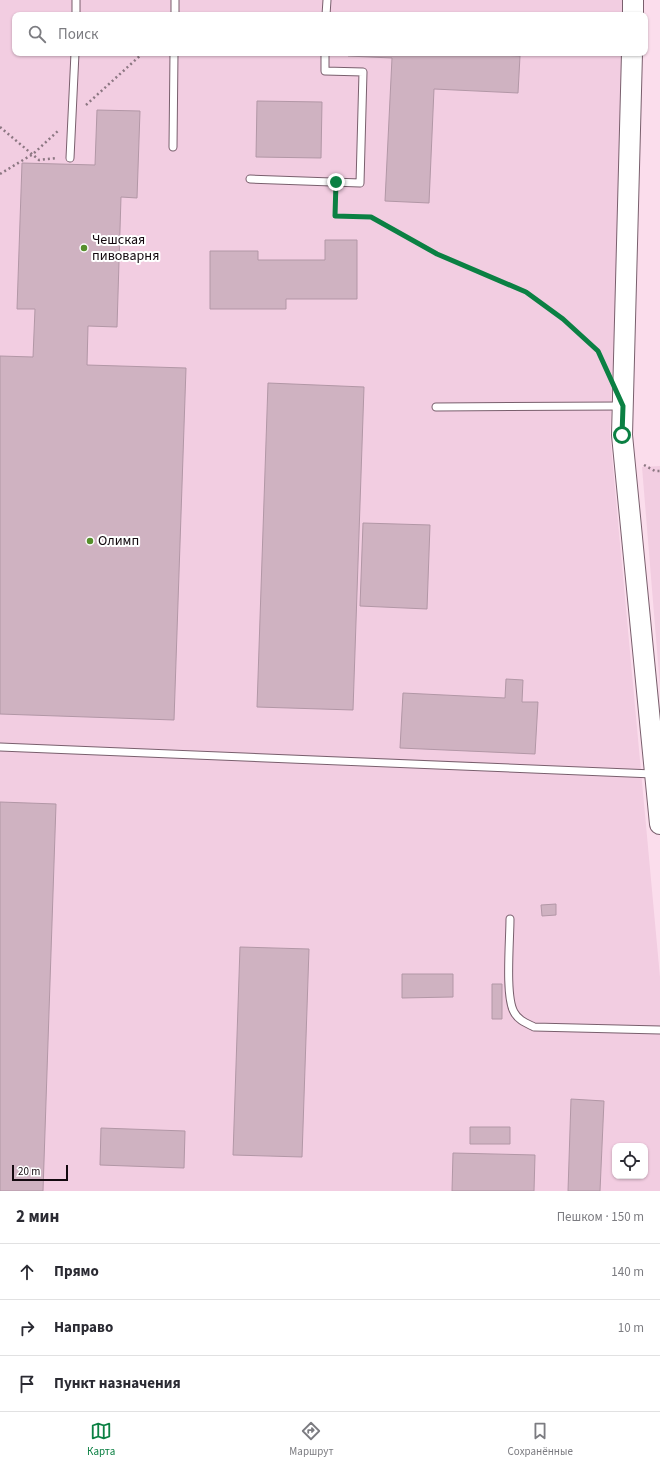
<!DOCTYPE html>
<html lang="ru">
<meta charset="utf-8">
<style>
body{margin:0;font-family:"Source Sans 3",sans-serif;background:#f2f2f3;color:#2b2b33}
.controls{position:absolute;right:12px;bottom:12px;display:grid;overflow:hidden;border-radius:8px;box-shadow:0 1px 3px #0004}
.controls button{width:36px;height:36px;display:grid;place-items:center;padding:0;border:0;border-bottom:1px solid #e1e1e2;background:#fff;color:#2b2b33;font:20px sans-serif}
.scale{position:absolute;left:12px;bottom:10px;width:56px;box-sizing:border-box;padding-left:4px;border:2px solid #13090f;border-top:0;font-size:11px;line-height:14px;white-space:nowrap;color:#13090f;-webkit-text-stroke:3px #fff;paint-order:stroke}
.stop{position:absolute;width:12px;height:12px;margin:-9px;border:3px solid #0b8043;border-radius:50%;background:#fff}
.stop.end{background:#0b8043;border-color:#fff;box-shadow:0 1px 4px #0008}
.list{margin:0;padding:0;list-style:none}
h2{display:flex;justify-content:space-between;align-items:center;height:52px;margin:0;padding:0 16px;font-size:17px}
h2 small{font-size:13px;font-weight:400;color:#7c7c81}
.list li{display:grid;grid-template-columns:26px 1fr auto;gap:12px;align-items:center;box-sizing:border-box;height:56px;padding:0 16px;border-top:1px solid #e1e1e2}
.list b{display:block;font-size:15px;white-space:nowrap}
.list em{font-size:13px;font-style:normal;color:#7c7c81}
.icon{flex:none;width:22px;height:22px;fill:none;stroke:currentColor;stroke-width:2;stroke-linecap:round;stroke-linejoin:round}
.map{position:relative;flex:none;width:660px;height:1191px;overflow:hidden}
.search{position:absolute;background:#fff;box-shadow:0 1px 3px #0004;left:12px;right:12px;top:12px;height:44px;display:flex;align-items:center;gap:10px;box-sizing:border-box;padding:0 14px;border-radius:8px;color:#7c7c81;font-size:15px}
.sheet{height:220px;background:#fff}
nav{display:flex;justify-content:space-around;align-items:center;box-sizing:border-box;height:56px;border-top:1px solid #e1e1e2;background:#fff;font-size:11px;color:#7c7c81}
nav a{display:grid;justify-items:center;gap:2px}
nav .on{color:#0b8043}
.map>svg:first-child{display:block}
.built{fill:#f2cde1;fill-rule:evenodd}
.building{fill:#cfb2c1;stroke:#b297a6}
.lines{fill:none;stroke-linecap:round;stroke-linejoin:round}
.lane-casing{stroke:#795f6d;stroke-width:9}
.secondary-casing{stroke:#795f6d;stroke-width:22}
.path{stroke:#8c7782;stroke-width:2.5;stroke-dasharray:2 3;stroke-linecap:butt}
.lane{stroke:#fff;stroke-width:7}
.secondary{stroke:#fff;stroke-width:20}
.route{stroke:#0b8043;stroke-width:5}
.poi-dot{fill:#568f2c;stroke:#fff;stroke-width:1.5}
.labels{text-anchor:middle;dominant-baseline:central;stroke-width:4;stroke-linejoin:round;paint-order:stroke}
.poi-label{font-size:14px;fill:#13090f;stroke:#fff;text-anchor:start}
</style>
<div class="map">
<svg width="660" height="1191" viewBox="0 0 660 1191">
<rect width="100%" height="100%" fill="#fbddec"/>
<path class="built" d="M0 0H628L627 15H15V53H626L610 435 660 977V1191H0ZM615 1146H645V1176H615Z
M660 466V687L642 467Z"/>
<path class="building" d="M348 53H462L520 56 518 93 434 89 429 203 385 201 392 58 348 56Z
M257 101 322 102 321 158 256 157Z
M97 110 140 111 137 198 121 197 117 327 88 326 87 365 186 368 174 720 0 714V356L33 357 35 309H17L22 163 95 165Z
M325 240H357V299H286V309H210V251H258V260H325Z
M268 383 364 387 353 710 257 707Z
M363 523 430 525 427 609 360 606Z
M506 679 523 680 522 702H538L535 754 400 748 403 693 505 698Z
M0 802 56 804 43 1191H0Z
M556 904V915L542 916 541 905Z
M240 947 309 949 302 1157 233 1155Z
M402 974H453V997L402 998Z
M492 984H502V1019H492Z
M571 1099 604 1101 600 1191H568Z
M470 1127H510V1144H470Z
M101 1128 185 1131 184 1168 100 1165Z
M453 1153 535 1155 534 1191H452Z"/>
<g class="lines">
<defs>
<path id="lane" d="M76 15V0
M175 15V0
M326 15 327 0
M173 147 174 53
M70 158 75 53
M250 179 360 183 363 72 325 71V53
M436 407 621 406
M0 747 653 774
M510 919C510 940 505 997 514 1012 518 1020 526 1023 534 1027L660 1030"/>
<path id="secondary" d="M633 15V0
M632 53 622 435 660 824"/>
</defs>
<use href="#lane" class="lane-casing"/>
<use href="#secondary" class="secondary-casing"/>
<path class="path" d="M86 105 143 53
M0 127 39 160 57 158
M0 174 33 154 59 130
M336 195 335 216 371 217 437 254 526 292 563 319 598 351 604 364
M644 465 655 471H660"/>
<use href="#lane" class="lane"/>
<use href="#secondary" class="secondary"/>
</g>
<g class="lines">
<path class="route" d="M336 182 335 216 371 217 437 254 526 292 563 319 598 351 623 406 622 435"/>
</g>
<g class="poi-dot">
<circle cx="84" cy="248" r="4"/>
<circle cx="90" cy="541" r="4"/>
</g>
<g class="labels">
<g class="poi-label">
<text x="92" y="240">Чешская<tspan x="92" dy="16">пивоварня</tspan></text>
<text x="98" y="541">Олимп</text>
</g>
</g>
</svg>
<div class="controls">
<button><svg class="icon" aria-label="locate" viewBox="0 0 24 24"><circle cx="12" cy="12" r="6"/><path d="M12 2v4M12 18v4M2 12h4M18 12h4"/></svg></button>
</div>
<div class="scale">20 m</div>
<div class="stop" style="left:622px;top:435px"></div>
<div class="stop end" style="left:336px;top:182px"></div>
<div class="search"><svg class="icon" aria-label="search" viewBox="0 0 24 24"><circle cx="10" cy="10" r="6"/><path d="M15 15l6 6"/></svg>Поиск</div>
</div>
<section class="sheet">
<h2>2 мин<small>Пешком · 150 m</small></h2>
<ul class="list">
<li><svg class="icon" aria-label="ahead" viewBox="0 0 24 24"><path d="M12 20V5M6 11l6-6 6 6"/></svg><div><b>Прямо</b></div><em>140 m</em></li>
<li><svg class="icon" aria-label="right" viewBox="0 0 24 24"><path d="M7 20v-9h11M14 6l5 5-5 5"/></svg><div><b>Направо</b></div><em>10 m</em></li>
<li><svg class="icon" aria-label="arrive" viewBox="0 0 24 24"><path d="M6 21V4h12l-3 4 3 4H6"/></svg><div><b>Пункт назначения</b></div></li>
</ul>
</section>
<nav>
<a class="on"><svg class="icon" aria-label="map" viewBox="0 0 24 24"><path d="M3 6l6-2 6 2 6-2v14l-6 2-6-2-6 2zM9 4v14M15 6v14"/></svg>Карта</a>
<a><svg class="icon" aria-label="directions" viewBox="0 0 24 24"><path d="M12 3l9 9-9 9-9-9zM9 14v-3h6M13 9l2 2-2 2"/></svg>Маршрут</a>
<a><svg class="icon" aria-label="saved" viewBox="0 0 24 24"><path d="M7 4h10v16l-5-4-5 4z"/></svg>Сохранённые</a>
</nav>
